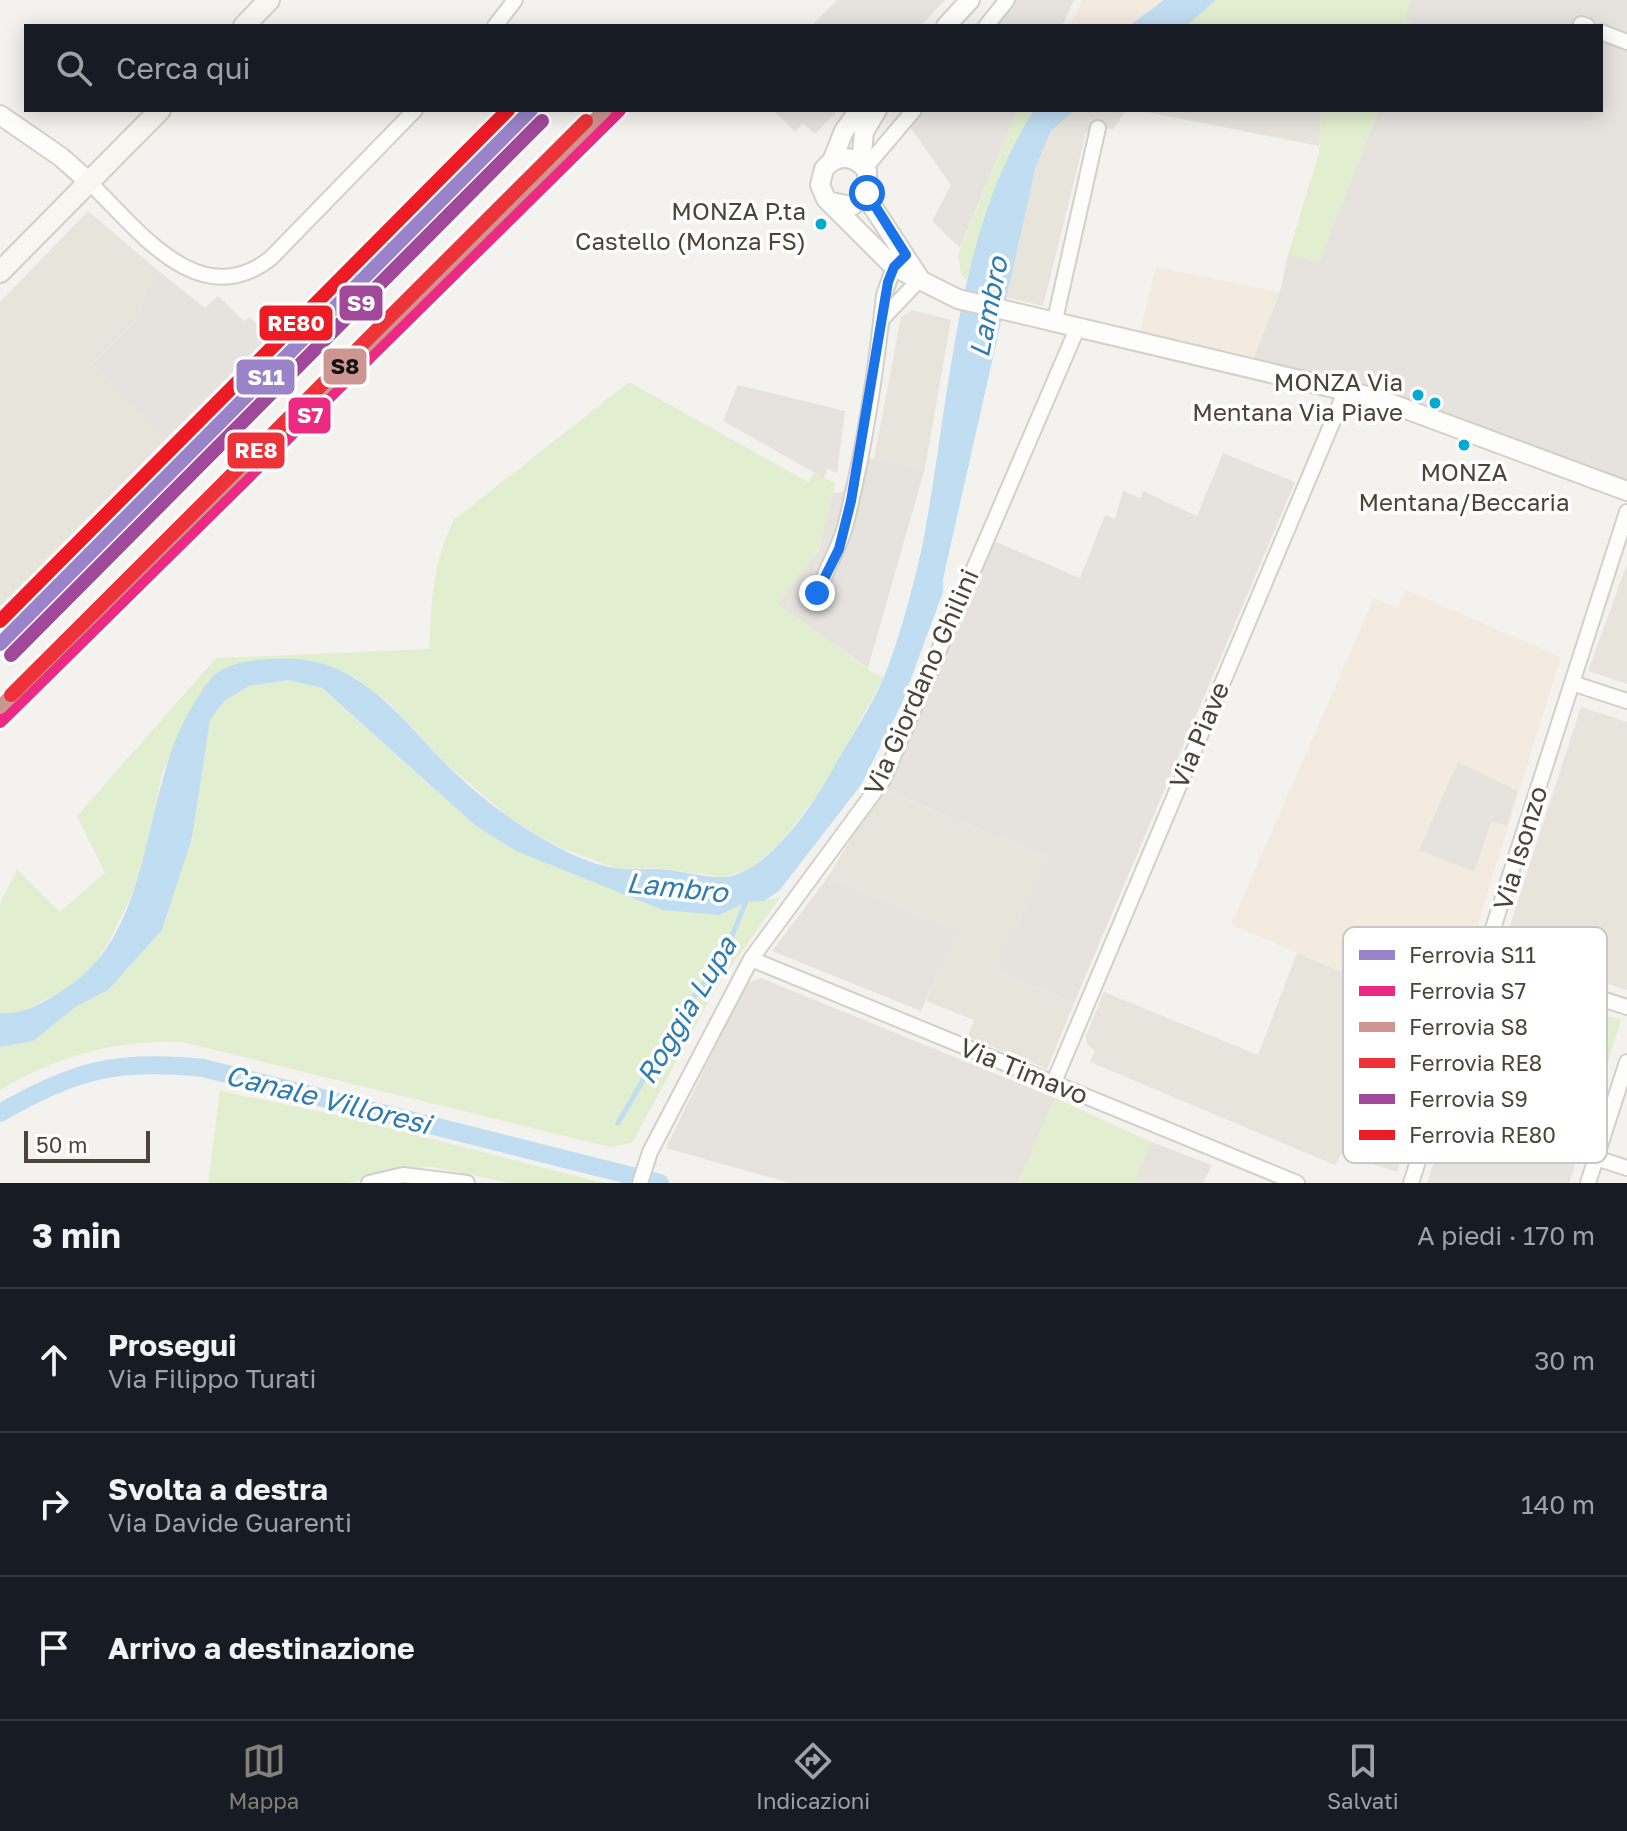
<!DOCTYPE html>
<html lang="it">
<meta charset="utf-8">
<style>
body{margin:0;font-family:"Golos Text",sans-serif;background:#20242c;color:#f1f3f6}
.scale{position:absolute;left:24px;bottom:20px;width:126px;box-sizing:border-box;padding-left:8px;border:4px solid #4b4439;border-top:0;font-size:22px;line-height:28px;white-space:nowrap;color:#4b4439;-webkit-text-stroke:6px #fff;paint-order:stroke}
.stop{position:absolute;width:24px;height:24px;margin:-18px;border:6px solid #1a73e8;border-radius:50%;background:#fff}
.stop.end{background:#1a73e8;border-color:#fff;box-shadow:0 2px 8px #0008}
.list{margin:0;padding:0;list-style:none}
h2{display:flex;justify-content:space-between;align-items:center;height:104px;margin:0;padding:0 32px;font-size:34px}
h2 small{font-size:26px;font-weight:400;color:#9ea1a6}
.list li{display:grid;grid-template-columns:52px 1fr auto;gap:24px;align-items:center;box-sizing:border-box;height:144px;padding:0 32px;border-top:2px solid #363941}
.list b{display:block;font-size:30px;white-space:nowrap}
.list p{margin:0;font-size:26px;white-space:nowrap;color:#9ea1a6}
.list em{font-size:26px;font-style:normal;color:#9ea1a6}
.icon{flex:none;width:44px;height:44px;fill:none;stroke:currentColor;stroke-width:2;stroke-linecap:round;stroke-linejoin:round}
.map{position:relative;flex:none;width:1627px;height:1183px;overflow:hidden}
.search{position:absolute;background:#171b24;box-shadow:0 4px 20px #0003;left:24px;right:24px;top:24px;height:88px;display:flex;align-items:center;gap:20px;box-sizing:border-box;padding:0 28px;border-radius:0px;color:#9ea1a6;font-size:30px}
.sheet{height:536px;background:#171b24}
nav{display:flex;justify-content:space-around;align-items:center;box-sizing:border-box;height:112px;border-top:2px solid #363941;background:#171b24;font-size:22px;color:#9ea1a6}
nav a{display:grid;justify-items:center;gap:4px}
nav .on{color:#868178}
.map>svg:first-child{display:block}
.residential{fill:#e7e4dc}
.commercial{fill:#f3ebdf}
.industrial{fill:#e6e2de}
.green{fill:#e1eecf}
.parking{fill:#e6e3df}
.water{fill:#c0ddf1}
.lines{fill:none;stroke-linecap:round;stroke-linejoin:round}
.stream{stroke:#c0ddf1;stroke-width:5}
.canal{stroke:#c0ddf1;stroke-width:18}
.minor-casing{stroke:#d2d0cb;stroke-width:18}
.tertiary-casing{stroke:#d2d0cb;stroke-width:22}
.secondary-casing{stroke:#d3cfc5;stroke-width:24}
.minor{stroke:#fdfdfc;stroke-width:14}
.tertiary{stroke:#fdfdfc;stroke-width:18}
.secondary{stroke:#f7f6f1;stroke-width:20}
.rail-1-casing{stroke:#fff;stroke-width:20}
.rail-2-casing{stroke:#fff;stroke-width:20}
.rail-3-casing{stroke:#fff;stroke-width:20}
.rail-4-casing{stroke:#fff;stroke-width:20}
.rail-5-casing{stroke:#fff;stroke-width:20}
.rail-6-casing{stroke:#fff;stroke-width:20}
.rail-1{stroke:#9a83c9;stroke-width:14}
.rail-2{stroke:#ed2a81;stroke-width:14}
.rail-3{stroke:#cd9692;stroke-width:14}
.rail-4{stroke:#ee3338;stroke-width:14}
.rail-5{stroke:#a0499a;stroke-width:14}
.rail-6{stroke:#ed1c24;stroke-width:14}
.route{stroke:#1a73e8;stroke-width:10}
.bus-dot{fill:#00a9ce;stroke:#fff;stroke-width:3}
.labels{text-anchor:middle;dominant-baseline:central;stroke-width:7;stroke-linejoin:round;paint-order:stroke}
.bus-label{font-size:24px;fill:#4b4439;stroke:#fff;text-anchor:end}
.street-label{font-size:26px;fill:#4b4439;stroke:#fff}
.water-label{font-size:28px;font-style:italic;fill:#2e7ab2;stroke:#fff}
.key{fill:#fff;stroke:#c9c7c4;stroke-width:2}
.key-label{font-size:22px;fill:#4b4439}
.line-badge{stroke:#fff;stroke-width:3}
.badge-label{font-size:22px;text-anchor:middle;font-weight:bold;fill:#fff}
.pale-badge-label{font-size:22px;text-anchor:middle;font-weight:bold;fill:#111}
</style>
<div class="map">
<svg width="1627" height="1183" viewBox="0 0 1627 1183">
<rect width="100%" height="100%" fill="#f4f2ee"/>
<path class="residential" d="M1075 110H1126L1113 129 1098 128 1086 133 1043 306 1006 297 1036 166 1051 131Z
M1136 110H1321L1319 146Z
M88 211 160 272 146 290 137 319 92 364 166 439 0 609V302Z
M912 310 951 320 925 468 874 459 901 317Z
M1627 564V684L1588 671Z
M1581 707 1627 722V990L1502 950Z
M886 791 1047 857 996 970 1074 1003 1047 1069 968 1037 974 1020 926 1001 955 931 828 877 856 830Z
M1297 953 1449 1016 1397 1172 1341 1154 1335 1165 1090 1062 1095 1051 1087 1044 1086 1036 1104 992 1258 1055Z"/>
<path class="commercial" d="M1082 0H1164L1129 26H1070Z
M1156 267 1280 292 1252 363 1139 336Z
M1406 590 1561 657 1449 1016 1231 925 1374 598 1397 608Z"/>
<path class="industrial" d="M1411 0H1627V481L1382 390 1252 363 1280 292 1288 255 1319 262 1379 110H1601V26H1411L1413 22 1405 19Z
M160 272 205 308 218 296 244 321 249 317 271 336 166 439 92 364 137 319 146 290Z
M1223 453 1295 482 1074 1003 996 970 1047 857 887 791 994 541 1080 578 1105 515 1115 519 1123 491 1141 498 1143 491 1197 516Z
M828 877 956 931 921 1011 772 951Z
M761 978 1055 1098 1018 1183H790L666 1148 746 983Z
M1454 1102 1582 1144 1569 1183H1427Z
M1151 1142 1212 1165 1203 1183H1134Z"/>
<path class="green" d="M1216 0H1411L1405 19 1413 22 1411 26H1186Z
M1017 110H1034C1001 161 985 223 967 281L961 274 958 255Z
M1321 110H1379L1319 263 1288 255 1319 153Z
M629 382 808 482 814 473 835 483 825 536 809 566 833 643 873 673 884 677 823 788 782 841 750 869 724 877 656 868 618 869 561 848 516 823 442 760 390 704 356 678 326 665 201 691 186 717 162 774 142 873 110 940 91 969 71 986 20 1013H0V904L17 869 60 912 105 873 77 816 216 658 429 649C432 603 432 562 454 520Z
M288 680 321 688 476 826 516 851 663 910 719 915 746 902 780 898 717 986 632 1143 610 1147 182 1042C115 1040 58 1056 0 1090V1047L33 1041 77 1006 108 990 162 930 192 838 210 720 224 701 249 686Z
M1494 980 1621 1020 1582 1144 1454 1102Z
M220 1091 346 1117 604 1183H510L433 1167 399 1168 349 1183H208Z
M1055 1098 1151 1142 1134 1183H1018Z"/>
<path class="parking" d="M837 0H945L920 26H811Z
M1015 0H1074L1062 26H992Z
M773 110H838L815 134 803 123 795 132Z
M920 110H1017L960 248 932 221 951 185 908 124Z
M738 385 845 411 837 473 827 469 824 478 723 421Z
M852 455 925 468 868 668 778 604 819 550 833 493 842 492 846 485Z
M1458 762 1518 791 1507 825 1491 822 1474 872 1419 850Z"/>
<path class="water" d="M1164 0H1216L1186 26H1129Z
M1034 110H1075L1051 131 1036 166 943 579V592L902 703 861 785 779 891 764 901 746 902 719 915 663 910 516 851 476 826 322 688 288 680 249 686 224 701 210 720 192 838 162 930 108 990 77 1006 33 1041 0 1047V1013C23 1015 41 1004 60 992 157 935 139 797 190 710 197 698 206 682 217 673 232 662 253 660 271 659 351 652 392 707 441 759 463 782 493 807 520 825 549 843 587 866 622 869 638 870 653 868 669 870 686 872 707 878 725 877 768 873 815 803 834 767 850 738 871 708 884 677 898 644 916 578 923 542 950 402 955 233 1034 110Z"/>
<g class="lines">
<path class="stream" d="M618 1123 680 1017 725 953 747 899"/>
<path class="canal" d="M0 1113C74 1070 117 1059 203 1068L660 1183"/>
<defs>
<path id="minor" d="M1581 24 1587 26
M495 26 515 0
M986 26 1007 0
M1601 32 1627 42
M865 168 914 110
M89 182C138 229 199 315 271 258L415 110
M882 319 920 279
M1054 324 1098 128
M817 602C817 584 839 550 845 527 864 452 876 372 884 295L894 267 900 260
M1572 683 1627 701
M751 959 1297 1183
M1484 961 1627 1007
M1054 1082 1346 390
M1596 1158 1627 1168
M369 1183 403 1175 467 1183
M640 1183 650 1152 751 959 883 780 1077 329
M1411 1183 1627 512
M1588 1183 1627 1062"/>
<path id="tertiary" d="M946 26 970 0
M0 115 61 157 89 182
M832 161 844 131 859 110
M861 164 864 132 877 110
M865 195 920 279
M831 202 852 206 867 193V171C855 155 837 153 824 169L820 185 826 199 894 267 958 299 1376 398 1627 491"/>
<path id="secondary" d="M244 26 269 0
M0 272 160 110"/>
</defs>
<use href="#minor" class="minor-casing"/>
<use href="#tertiary" class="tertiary-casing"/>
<use href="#secondary" class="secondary-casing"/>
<use href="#minor" class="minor"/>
<use href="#tertiary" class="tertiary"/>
<use href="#secondary" class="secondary"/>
<defs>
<path id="rail-1" d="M0 644 531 110"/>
<path id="rail-2" d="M0 721 619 110"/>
<path id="rail-3" d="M0 707 605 110"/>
<path id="rail-4" d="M11 695 586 121"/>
<path id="rail-5" d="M11 655 542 121"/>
<path id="rail-6" d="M0 621 508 110"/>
</defs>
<use href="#rail-1" class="rail-1-casing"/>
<use href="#rail-2" class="rail-2-casing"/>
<use href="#rail-3" class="rail-3-casing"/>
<use href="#rail-4" class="rail-4-casing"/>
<use href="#rail-5" class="rail-5-casing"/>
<use href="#rail-6" class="rail-6-casing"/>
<use href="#rail-1" class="rail-1"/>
<use href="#rail-2" class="rail-2"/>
<use href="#rail-3" class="rail-3"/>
<use href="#rail-4" class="rail-4"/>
<use href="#rail-5" class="rail-5"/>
<use href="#rail-6" class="rail-6"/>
</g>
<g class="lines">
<path class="route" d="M817 593 839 549 851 501 888 282 894 267 906 255 867 193"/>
</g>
<g class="bus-dot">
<circle cx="821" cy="224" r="7"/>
<circle cx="1418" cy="395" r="7"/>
<circle cx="1435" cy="403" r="7"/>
<circle cx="1464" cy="445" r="7"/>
</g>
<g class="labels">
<g class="bus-label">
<text x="806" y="210">MONZA P.ta<tspan x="806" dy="30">Castello (Monza FS)</tspan></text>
<text x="1403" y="381">MONZA Via<tspan x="1403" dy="30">Mentana Via Piave</tspan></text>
<text x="1464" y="471" text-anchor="middle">MONZA<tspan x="1464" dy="30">Mentana/Beccaria</tspan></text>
</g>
<g class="street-label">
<text transform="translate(921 682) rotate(-66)">Via Giordano Ghilini</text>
<text transform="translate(1199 735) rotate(-67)">Via Piave</text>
<text transform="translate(1520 848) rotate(-73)">Via Isonzo</text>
<text transform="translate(1024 1071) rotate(22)">Via Timavo</text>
</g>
<g class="water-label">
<text transform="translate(988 307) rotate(-79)">Lambro</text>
<text transform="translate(677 887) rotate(6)">Lambro</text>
<text transform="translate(686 1010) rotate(-59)">Roggia Lupa</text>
<text transform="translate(328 1099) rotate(14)">Canale Villoresi</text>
</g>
</g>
<rect x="1343" y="927" width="264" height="236" rx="12" class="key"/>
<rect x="1359" y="950" width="36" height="10" fill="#9a83c9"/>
<rect x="1359" y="986" width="36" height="10" fill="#ed2a81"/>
<rect x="1359" y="1022" width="36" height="10" fill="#cd9692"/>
<rect x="1359" y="1058" width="36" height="10" fill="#ee3338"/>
<rect x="1359" y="1094" width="36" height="10" fill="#a0499a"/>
<rect x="1359" y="1130" width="36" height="10" fill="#ed1c24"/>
<g class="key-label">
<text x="1409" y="963">Ferrovia S11</text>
<text x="1409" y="999">Ferrovia S7</text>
<text x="1409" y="1035">Ferrovia S8</text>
<text x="1409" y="1071">Ferrovia RE8</text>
<text x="1409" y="1107">Ferrovia S9</text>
<text x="1409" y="1143">Ferrovia RE80</text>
</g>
<g class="line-badge">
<rect x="338" y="284" width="46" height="38" rx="8" fill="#a0499a"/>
<rect x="258" y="304" width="76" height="38" rx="8" fill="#ed1c24"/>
<rect x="322" y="347" width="46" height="39" rx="8" fill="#cd9692"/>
<rect x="235" y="358" width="61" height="38" rx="8" fill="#9a83c9"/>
<rect x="287" y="396" width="45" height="39" rx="8" fill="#ed2a81"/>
<rect x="226" y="431" width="60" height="39" rx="8" fill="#ee3338"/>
</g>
<g class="badge-label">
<text x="361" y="311">S9</text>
<text x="296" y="331">RE80</text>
<text x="266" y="385">S11</text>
<text x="310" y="423">S7</text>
<text x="256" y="458">RE8</text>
</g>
<g class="pale-badge-label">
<text x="345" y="374">S8</text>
</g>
</svg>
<div class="scale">50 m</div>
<div class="stop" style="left:867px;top:193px"></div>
<div class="stop end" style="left:817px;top:593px"></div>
<div class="search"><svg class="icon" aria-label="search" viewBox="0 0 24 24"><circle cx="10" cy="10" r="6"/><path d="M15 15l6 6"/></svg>Cerca qui</div>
</div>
<section class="sheet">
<h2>3 min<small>A piedi · 170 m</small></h2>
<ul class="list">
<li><svg class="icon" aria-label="ahead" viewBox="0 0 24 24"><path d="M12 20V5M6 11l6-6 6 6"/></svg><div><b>Prosegui</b><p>Via Filippo Turati</p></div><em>30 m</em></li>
<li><svg class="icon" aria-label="right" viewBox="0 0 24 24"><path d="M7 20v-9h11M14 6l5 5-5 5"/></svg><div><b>Svolta a destra</b><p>Via Davide Guarenti</p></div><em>140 m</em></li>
<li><svg class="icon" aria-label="arrive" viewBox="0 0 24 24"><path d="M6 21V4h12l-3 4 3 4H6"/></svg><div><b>Arrivo a destinazione</b></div></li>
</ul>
</section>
<nav>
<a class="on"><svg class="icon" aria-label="map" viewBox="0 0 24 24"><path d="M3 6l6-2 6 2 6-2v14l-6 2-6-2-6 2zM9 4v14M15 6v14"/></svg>Mappa</a>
<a><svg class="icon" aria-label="directions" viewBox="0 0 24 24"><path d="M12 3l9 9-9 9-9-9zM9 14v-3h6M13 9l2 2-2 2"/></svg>Indicazioni</a>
<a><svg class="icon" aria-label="saved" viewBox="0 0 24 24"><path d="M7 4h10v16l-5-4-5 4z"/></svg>Salvati</a>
</nav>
